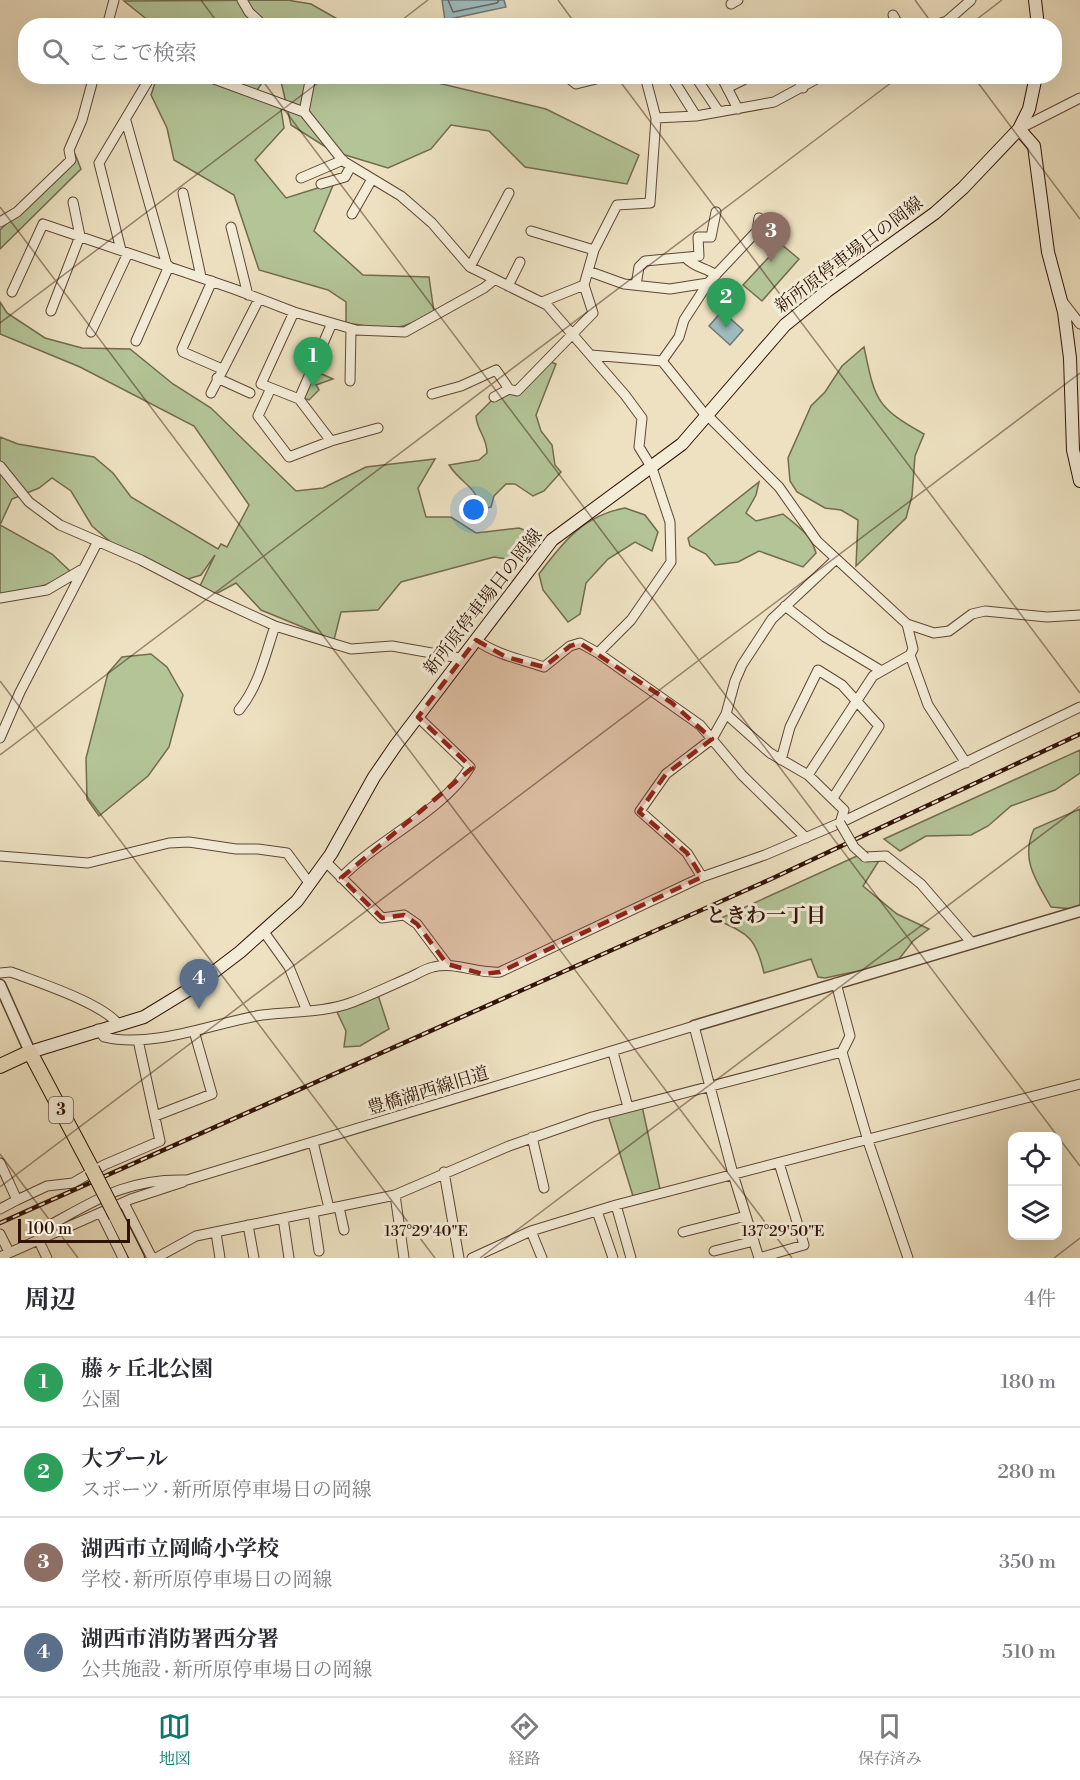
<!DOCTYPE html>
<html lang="ja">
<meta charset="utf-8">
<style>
body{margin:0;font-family:"Libre Bodoni","Noto Serif JP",serif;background:#f7f7f7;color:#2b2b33}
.controls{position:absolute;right:18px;bottom:18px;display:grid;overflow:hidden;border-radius:12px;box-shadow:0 6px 24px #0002}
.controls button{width:54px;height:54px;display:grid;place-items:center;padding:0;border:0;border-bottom:2px solid #e1e1e2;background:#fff;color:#2b2b33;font:30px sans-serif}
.scale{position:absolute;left:18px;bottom:15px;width:112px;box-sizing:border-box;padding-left:6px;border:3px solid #301206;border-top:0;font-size:16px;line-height:21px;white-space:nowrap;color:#301206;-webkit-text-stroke:4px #f3ecd7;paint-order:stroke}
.you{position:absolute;left:474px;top:510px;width:21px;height:21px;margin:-15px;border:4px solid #fff;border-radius:50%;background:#1a73e8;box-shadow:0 0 0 9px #1a73e833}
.badge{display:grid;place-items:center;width:39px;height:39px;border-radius:50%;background:#0f766e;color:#fff;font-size:20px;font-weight:700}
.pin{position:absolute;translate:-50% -50px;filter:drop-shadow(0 2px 3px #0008)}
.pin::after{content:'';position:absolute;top:32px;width:21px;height:18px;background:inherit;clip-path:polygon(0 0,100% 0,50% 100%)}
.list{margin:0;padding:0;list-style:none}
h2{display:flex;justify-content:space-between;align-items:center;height:78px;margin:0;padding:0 24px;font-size:26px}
h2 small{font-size:20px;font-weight:400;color:#7c7c81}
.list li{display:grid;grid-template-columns:39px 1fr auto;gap:18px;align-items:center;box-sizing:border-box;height:90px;padding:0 24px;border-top:2px solid #e1e1e2}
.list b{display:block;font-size:22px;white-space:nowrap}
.list p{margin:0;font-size:20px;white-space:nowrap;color:#7c7c81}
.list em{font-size:20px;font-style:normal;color:#7c7c81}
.icon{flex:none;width:33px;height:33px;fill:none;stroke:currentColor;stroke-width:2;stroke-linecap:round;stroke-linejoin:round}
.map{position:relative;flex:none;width:1080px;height:1258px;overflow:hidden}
.search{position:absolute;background:#fff;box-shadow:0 6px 24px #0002;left:18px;right:18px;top:18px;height:66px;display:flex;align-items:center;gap:15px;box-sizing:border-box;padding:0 21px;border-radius:24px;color:#7c7c81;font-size:22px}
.sheet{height:438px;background:#fff}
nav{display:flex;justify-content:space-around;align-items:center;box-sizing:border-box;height:84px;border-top:2px solid #e1e1e2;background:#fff;font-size:16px;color:#7c7c81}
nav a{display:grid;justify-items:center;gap:3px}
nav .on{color:#0f766e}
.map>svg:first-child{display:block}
.green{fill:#b3c497;stroke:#726b4e;stroke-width:1.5}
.water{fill:#9ebbbd;stroke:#727774;stroke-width:1.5}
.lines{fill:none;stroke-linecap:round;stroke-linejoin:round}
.shore{stroke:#676662;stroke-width:1.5}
.minor-casing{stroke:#5f4635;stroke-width:11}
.tertiary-casing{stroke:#5f4635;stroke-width:13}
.secondary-casing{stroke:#301206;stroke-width:14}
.primary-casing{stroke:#301206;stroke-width:16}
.minor{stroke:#f3ecd7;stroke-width:9}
.tertiary{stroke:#f3ecd7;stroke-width:10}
.secondary{stroke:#f3ecd7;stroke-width:12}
.primary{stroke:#ede1c1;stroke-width:14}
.rail-casing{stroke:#301206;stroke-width:4.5}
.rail{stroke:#f3ecd7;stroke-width:2;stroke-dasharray:7;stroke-linecap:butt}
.minor-bridge-casing{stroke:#5f4635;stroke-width:11;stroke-linecap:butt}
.primary-bridge-casing{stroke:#301206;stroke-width:16;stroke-linecap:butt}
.minor-bridge{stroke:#f3ecd7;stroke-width:9}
.primary-bridge{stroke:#ede1c1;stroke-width:14}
.marked{fill:#8f2418;fill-opacity:0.2;stroke:#8f2418;stroke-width:4.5;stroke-dasharray:12 8;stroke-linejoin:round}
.ticks{fill:none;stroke:#301206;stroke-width:1.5;stroke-opacity:0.45}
.labels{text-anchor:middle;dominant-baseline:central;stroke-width:6;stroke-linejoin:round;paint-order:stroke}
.shield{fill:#f3ecd7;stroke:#6a5345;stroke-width:1.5}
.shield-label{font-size:16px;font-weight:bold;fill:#301206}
.street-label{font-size:18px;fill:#301206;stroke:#f3ecd7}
.neighbourhood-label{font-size:20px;font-weight:bold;fill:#301206;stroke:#f3ecd7}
.ticks-label{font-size:15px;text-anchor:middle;fill:#301206;stroke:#f3ecd7;stroke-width:6;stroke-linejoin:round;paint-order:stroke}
</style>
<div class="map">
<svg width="1080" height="1258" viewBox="0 0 1080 1258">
<rect width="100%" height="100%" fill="#ede1c1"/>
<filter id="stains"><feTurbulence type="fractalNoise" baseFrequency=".00333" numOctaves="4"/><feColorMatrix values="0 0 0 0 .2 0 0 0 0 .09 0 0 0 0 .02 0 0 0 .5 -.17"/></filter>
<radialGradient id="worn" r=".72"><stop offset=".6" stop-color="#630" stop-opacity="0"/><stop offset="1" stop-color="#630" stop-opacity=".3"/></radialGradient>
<path class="green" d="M287 0 311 4 348 25H154L124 1Z
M157 77H266L255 93 280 103 284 128 255 160 286 198 334 183 314 231 363 275 429 277 434 312C395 334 390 329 346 323V302L328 290 259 270 234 195 174 160 167 128 151 95Z
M280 77H413L546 109 639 155 627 184 525 167 489 131 451 125 431 149 388 168 332 151 291 125Z
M75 154 81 169 0 249V230Z
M781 244 799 259 762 301 743 285Z
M0 302 7 313 45 338 82 348 130 349 173 384 211 408 296 491 323 488 366 467 435 459 418 488 426 517H451L476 533 519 528 540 536 525 562 494 557 401 582 378 610 341 612 334 640 261 610 236 583 214 595 199 588 215 555 201 575 188 579 114 545 92 526 71 491 52 478 39 488 12 499 0 525 52 554 71 572C50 586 25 592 0 594V437L18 444 94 457 113 473 131 497 218 549 221 544 227 547 249 505 194 426 80 367 0 334Z
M864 347C875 399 875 407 924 434L915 456 912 496 906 518 856 566 858 520 841 510 825 508 797 492 790 481 788 458 811 406 825 392 842 366Z
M546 360 556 364 536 415 541 431 552 445 555 465 561 472 544 491 533 496 515 484H506L494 496 491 507 481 509C475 484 462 485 449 465L479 460 487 453C487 437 477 431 476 416L491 401 518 385Z
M315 371 333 379 316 385 319 390 309 400 303 398Z
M759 482 756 495 746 513 756 521 783 514C797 526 811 534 816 553L803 567 759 551 738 562 715 565 706 554 690 546 688 538Z
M625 508 645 515 658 532 652 551 635 542 608 559 586 583 580 614 568 622 543 590 539 574C563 542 584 515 625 508Z
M151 654 167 667 183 695 169 747 148 776 99 816 87 799 86 758 108 673 122 657Z
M1080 750V773L1055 790 1011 806 988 826 971 835 926 836 900 851 884 839Z
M1080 809V905L1073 909 1051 907C1036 880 1020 859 1034 829Z
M859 855 882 856 863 886 897 914 929 929 913 941 896 963 825 978 818 977 811 959 764 973C756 938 749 934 717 920Z
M378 995 389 1029 360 1046 344 1047 346 1031 337 1012Z
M642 1106 660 1189 633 1196 608 1115Z"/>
<path class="water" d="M442 0H504L506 7 445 20Z
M722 311 743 330 730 345 709 326Z"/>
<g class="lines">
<path class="shore" d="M448 0 453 12 497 3 499 0"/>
<defs>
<path id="minor" d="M242 0 249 12 264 26
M731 4 738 0
M893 15 899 26
M107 26 114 0
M932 26 947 21 971 0
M206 76 304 112
M311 76 304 112 343 161 401 196 432 223 470 267 547 305 625 395 642 418 639 447 652 468 670 522 671 562 631 620 598 653
M566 76 576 84 608 76
M645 76 656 118 696 116
M695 76 719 112
M721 76 738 109
M796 76 803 88
M674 81 696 116 774 102 822 76
M727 88 751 76
M126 121 167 266
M1019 129 1080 98
M301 178 343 160
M321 184 345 177 351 166
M183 193 201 277
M352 214 372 179
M0 222 17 212 71 160 69 150 82 120 94 76
M231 227 248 295
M531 231 594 250
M121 250 99 163 151 76
M686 258C695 268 705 267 716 275
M470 267 509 193
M588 271 624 284 670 289 708 283 757 231 759 218
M212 281 182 349 183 352 222 369
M636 285 639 267 645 261 699 256 698 237H711L716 212
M508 286 520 262
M12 292 43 224 234 289 294 312 356 330 405 332 484 288 494 280
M542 302 584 285 594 250 617 205 650 203 656 118
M1063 302 1080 324
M51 311 80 236 73 202
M294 312 261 384 299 399 332 323
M91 332 128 253
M136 341 169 266
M591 355 662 361
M217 378 250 393
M350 381 351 329
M271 388 258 416 289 457 331 441
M211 393 259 299
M432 394 461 386 496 370 509 389 517 391 593 313 584 285
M494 397 509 389
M299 399 331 441 378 428
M708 416 779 487 817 541 907 624 934 633 949 631 972 614 985 611 1047 617 1080 615
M707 417 662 361 679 337 684 320 708 283
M0 466 29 502 60 525 141 560 210 596 275 626 351 649 392 646 460 658
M0 598 47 590 81 570
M785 606 825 637 880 670
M907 624 913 649 910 655 928 705 966 763
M476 640C497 655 520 659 544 667L570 646 580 643 598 653 700 725 742 775 806 838
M239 710C259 686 265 655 275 626
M726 714 770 753 808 775 844 810 840 823
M0 738 20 692 97 543
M781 760 790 727 818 670 842 685 879 726 833 798
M808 775 873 676 910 655
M0 856 88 863 169 843 189 842 236 849H258L287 853 310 884
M865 857 886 856 921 884 971 942
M325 861 382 918 404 915 417 924 447 964
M702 877 687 853 640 811 666 774 712 739 726 714 735 681 742 665 772 619 836 559
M341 878C378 839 442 812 470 767L418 717
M264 932 289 967 307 1011
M0 973 11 972C37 982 102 1003 118 1024
M836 983 850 1036 842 1052 868 1141 908 1258
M98 1029 104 1037C153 1049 213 1023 262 1015 292 1011 324 1013 353 1002 371 995 390 986 408 978 416 975 424 969 433 967 456 961 476 974 500 972L702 877 765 855 840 823 1080 707
M613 1052 628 1107
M155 1116 212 1094 194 1031
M532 1137 544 1188
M313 1142 329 1208
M0 1163 17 1200 0 1209
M444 1172 459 1258
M395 1195 404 1258
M17 1200 47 1186 73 1183 104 1165 160 1141 138 1040
M124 1203 152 1258
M616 1205 631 1258
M339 1207 344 1230
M597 1211 613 1258
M313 1212 319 1251
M101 1213 123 1258
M283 1218 289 1258
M248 1225 254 1258
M531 1231 542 1258
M683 1232 746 1216
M216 1233 220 1258
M0 1234 9 1252
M38 1239 43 1229C95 1201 125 1178 187 1180L694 1026 733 1174 759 1258
M38 1239 47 1258
M714 1251 754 1241
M0 1257 131 1199 183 1182
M156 1258 196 1236 395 1195 509 1146 592 1117 842 1052
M472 1258 531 1231 616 1205 1080 1084
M759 1258 804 1245 779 1163"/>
<path id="tertiary" d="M0 985 30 1052
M694 1026 1080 911"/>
<path id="secondary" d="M1035 0 1038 26
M1019 129 1034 146 1048 252 1064 312 1070 358 1073 450 1080 481
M30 1052 144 1017 198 984 240 952 297 901 331 854 374 777 396 745 552 540 682 444 785 325 827 291 935 213 963 188 1019 129 1029 109 1036 76"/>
<path id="primary" d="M0 1066 30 1052 92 1169
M116 1216 137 1258"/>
</defs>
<use href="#minor" class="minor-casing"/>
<use href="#tertiary" class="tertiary-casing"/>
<use href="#secondary" class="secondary-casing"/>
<use href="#primary" class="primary-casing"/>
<use href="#minor" class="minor"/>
<use href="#tertiary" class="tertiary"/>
<use href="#secondary" class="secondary"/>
<use href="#primary" class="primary"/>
<defs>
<path id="rail" d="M0 1223 771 879 1080 734"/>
</defs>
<use href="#rail" class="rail-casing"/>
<use href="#rail" class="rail"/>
<defs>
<path id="minor-bridge" d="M840 823 854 847 865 857"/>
<path id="primary-bridge" d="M92 1169 116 1216"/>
</defs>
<use href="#minor-bridge" class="minor-bridge-casing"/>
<use href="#primary-bridge" class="primary-bridge-casing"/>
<use href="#minor-bridge" class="minor-bridge"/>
<use href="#primary-bridge" class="primary-bridge"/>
</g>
<path class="marked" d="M476 640 506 657 544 667 570 646 580 643 672 703 712 739 666 774 639 812 687 853 702 877 500 972 483 974 447 964 417 924 404 915 382 918 341 878 472 768 418 717Z"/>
<path class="ticks" d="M201 0 220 26M558 0 577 26M915 0 934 26M394 26 428 0M968 26 1002 0M259 76 1080 1166M616 76 1080 693M973 76 1080 219M0 207 792 1258M0 323 327 76M0 681 435 1258M0 755 900 76M0 1154 78 1258M0 1187 1080 373M480 1258 1080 806M1054 1258 1080 1238"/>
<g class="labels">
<rect class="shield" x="49" y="1097" width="24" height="26" rx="4.5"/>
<g class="shield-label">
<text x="61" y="1110">3</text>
</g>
<g class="street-label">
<text transform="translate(849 255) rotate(-37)">新所原停車場日の岡線</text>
<text transform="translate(483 602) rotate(-52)">新所原停車場日の岡線</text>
<text transform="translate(428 1091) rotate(-17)">豊橋湖西線旧道</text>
</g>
<g class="neighbourhood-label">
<text x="766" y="916">ときわ一丁目</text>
</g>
</g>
<g class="ticks-label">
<text x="426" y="1236">137°29'40"E</text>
<text x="783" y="1236">137°29'50"E</text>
</g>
<rect width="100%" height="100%" filter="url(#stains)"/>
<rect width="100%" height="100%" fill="url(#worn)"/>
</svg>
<div class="controls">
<button><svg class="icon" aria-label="locate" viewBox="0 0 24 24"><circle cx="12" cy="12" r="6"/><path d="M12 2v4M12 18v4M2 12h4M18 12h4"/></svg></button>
<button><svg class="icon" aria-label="layers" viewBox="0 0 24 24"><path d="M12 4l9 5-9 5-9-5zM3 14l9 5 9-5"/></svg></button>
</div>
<div class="scale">100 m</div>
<div class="you"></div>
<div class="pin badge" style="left:313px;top:387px;background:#2e9e5b">1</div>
<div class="pin badge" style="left:726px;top:328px;background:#2e9e5b">2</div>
<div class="pin badge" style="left:771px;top:262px;background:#8d6e63">3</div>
<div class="pin badge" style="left:199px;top:1009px;background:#5c6f8a">4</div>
<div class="search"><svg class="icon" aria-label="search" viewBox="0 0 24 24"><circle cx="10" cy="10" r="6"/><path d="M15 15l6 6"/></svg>ここで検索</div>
</div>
<section class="sheet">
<h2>周辺<small>4件</small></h2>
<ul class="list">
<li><span class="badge" style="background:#2e9e5b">1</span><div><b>藤ヶ丘北公園</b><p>公園</p></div><em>180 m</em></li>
<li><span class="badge" style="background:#2e9e5b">2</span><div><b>大プール</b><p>スポーツ · 新所原停車場日の岡線</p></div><em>280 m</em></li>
<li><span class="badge" style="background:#8d6e63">3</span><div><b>湖西市立岡崎小学校</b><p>学校 · 新所原停車場日の岡線</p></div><em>350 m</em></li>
<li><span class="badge" style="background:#5c6f8a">4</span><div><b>湖西市消防署西分署</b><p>公共施設 · 新所原停車場日の岡線</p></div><em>510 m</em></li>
</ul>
</section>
<nav>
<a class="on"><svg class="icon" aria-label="map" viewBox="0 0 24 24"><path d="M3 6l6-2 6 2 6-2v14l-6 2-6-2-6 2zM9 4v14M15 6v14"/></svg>地図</a>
<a><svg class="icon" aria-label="directions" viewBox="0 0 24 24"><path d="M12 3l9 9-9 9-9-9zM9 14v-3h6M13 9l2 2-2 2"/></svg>経路</a>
<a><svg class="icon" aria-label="saved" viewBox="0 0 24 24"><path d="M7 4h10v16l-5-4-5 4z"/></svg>保存済み</a>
</nav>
